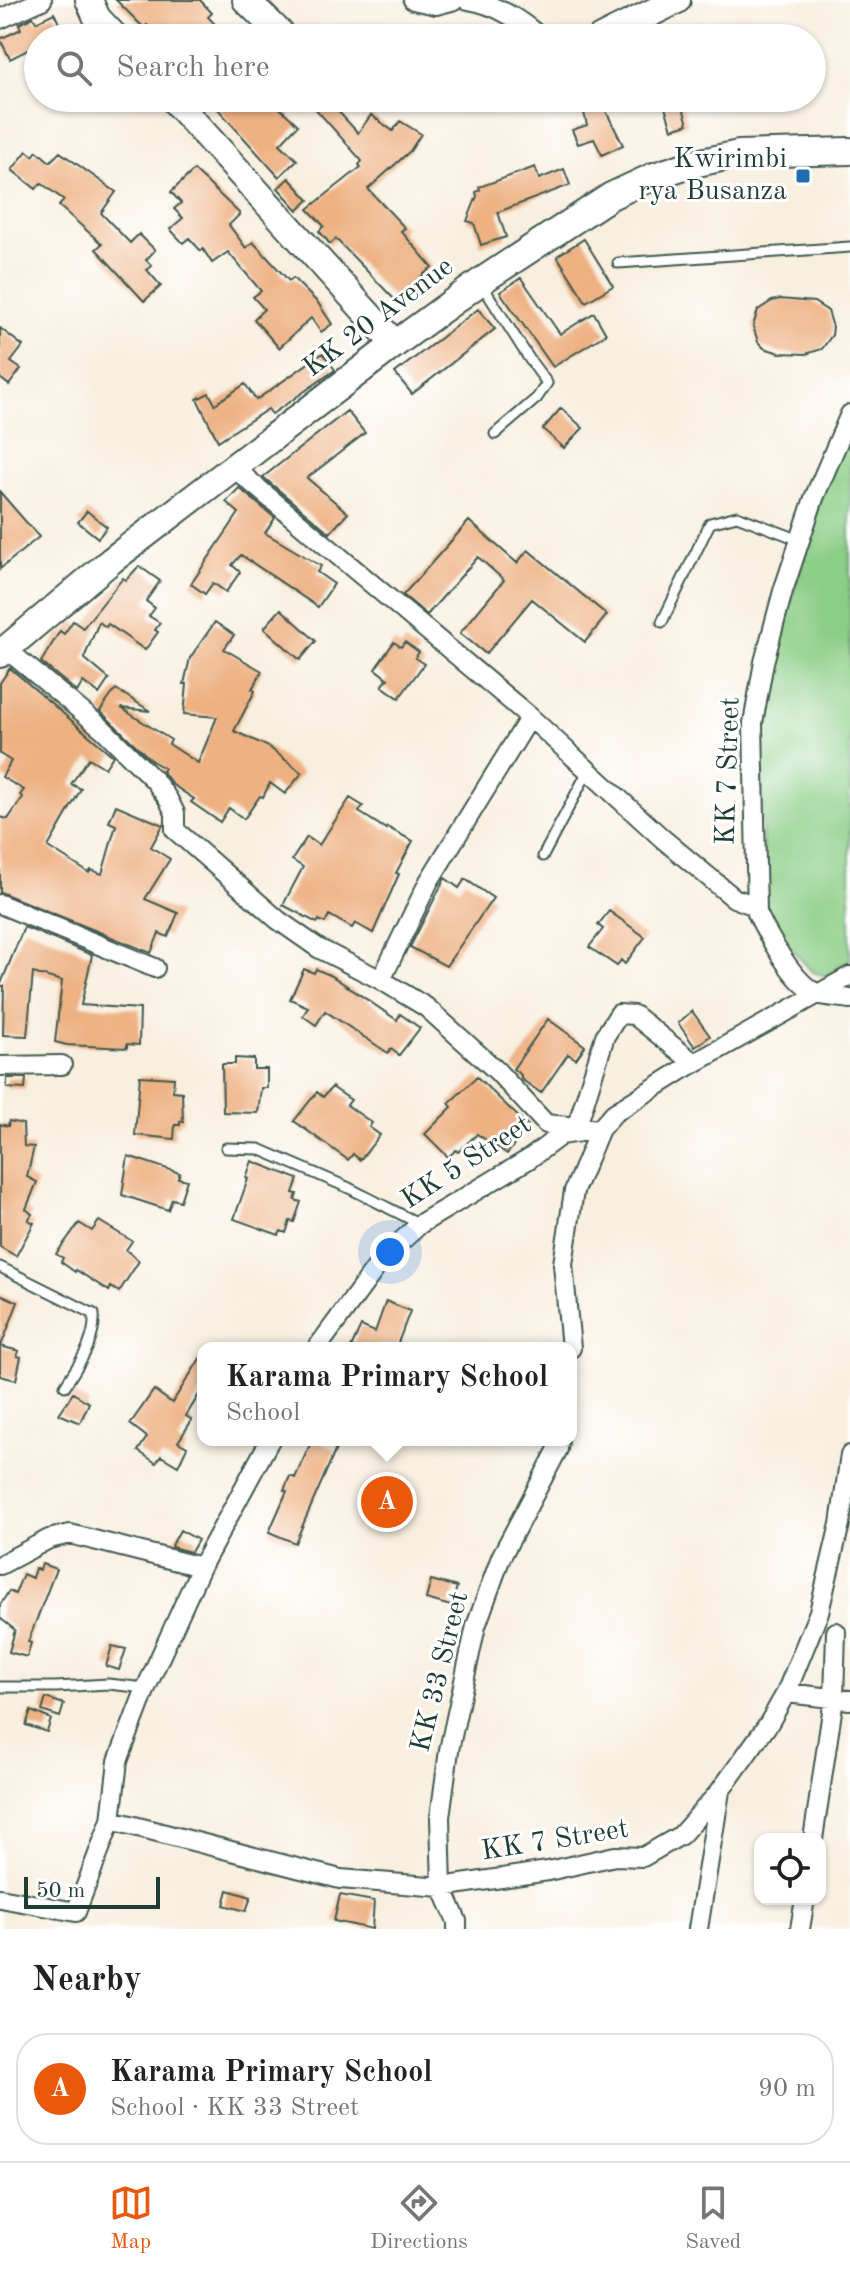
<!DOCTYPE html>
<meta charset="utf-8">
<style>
body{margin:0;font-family:"Old Standard TT",serif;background:#f2f2f2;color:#222}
.controls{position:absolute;right:24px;bottom:24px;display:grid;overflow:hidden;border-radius:16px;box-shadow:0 2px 6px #0004}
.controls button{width:72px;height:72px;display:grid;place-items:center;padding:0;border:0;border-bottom:2px solid #e0e0e0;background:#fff;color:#222;font:40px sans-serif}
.scale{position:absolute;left:24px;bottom:20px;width:136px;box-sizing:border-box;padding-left:8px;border:4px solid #1f3d34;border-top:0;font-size:22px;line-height:28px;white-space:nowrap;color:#1f3d34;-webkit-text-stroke:6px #fff;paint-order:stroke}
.you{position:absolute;left:390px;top:1252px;width:28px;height:28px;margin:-20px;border:6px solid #fff;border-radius:50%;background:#1a73e8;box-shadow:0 0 0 12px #1a73e833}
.badge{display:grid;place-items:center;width:52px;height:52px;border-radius:50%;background:#ea580c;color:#fff;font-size:26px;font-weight:700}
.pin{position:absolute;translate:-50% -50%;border:4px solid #fff;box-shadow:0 2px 8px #0006}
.popup{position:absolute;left:197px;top:1342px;width:380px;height:104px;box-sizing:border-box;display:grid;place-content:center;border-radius:16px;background:#fff;filter:drop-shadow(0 2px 6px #0005);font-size:26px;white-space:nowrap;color:#767676}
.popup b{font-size:30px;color:#222}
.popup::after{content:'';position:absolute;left:50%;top:100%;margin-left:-16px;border:16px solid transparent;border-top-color:#fff}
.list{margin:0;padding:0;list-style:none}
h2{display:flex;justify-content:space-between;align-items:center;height:104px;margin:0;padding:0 32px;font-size:34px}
h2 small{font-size:26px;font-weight:400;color:#767676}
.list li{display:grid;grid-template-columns:52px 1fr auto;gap:24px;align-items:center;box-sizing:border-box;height:112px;margin:0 16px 16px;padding:0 16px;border:2px solid #e0e0e0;border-radius:32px}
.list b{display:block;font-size:30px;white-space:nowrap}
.list p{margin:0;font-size:26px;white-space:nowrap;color:#767676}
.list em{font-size:26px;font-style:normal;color:#767676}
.icon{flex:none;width:44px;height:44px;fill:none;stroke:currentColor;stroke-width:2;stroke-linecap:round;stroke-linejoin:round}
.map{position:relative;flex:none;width:850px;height:1929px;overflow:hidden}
.search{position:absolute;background:#fff;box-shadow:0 2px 6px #0004;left:24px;right:24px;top:24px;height:88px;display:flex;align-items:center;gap:20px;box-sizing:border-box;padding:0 28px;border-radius:44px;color:#767676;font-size:30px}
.sheet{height:232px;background:#fff}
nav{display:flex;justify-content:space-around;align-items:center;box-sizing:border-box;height:112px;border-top:2px solid #e0e0e0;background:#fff;font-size:22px;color:#767676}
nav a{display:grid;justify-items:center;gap:4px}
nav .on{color:#ea580c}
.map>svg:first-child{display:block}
.green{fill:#8bce86;stroke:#55865d;stroke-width:2}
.building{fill:#eeb182}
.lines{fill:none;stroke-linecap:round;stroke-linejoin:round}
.service-casing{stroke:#40584e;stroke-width:13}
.minor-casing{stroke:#40584e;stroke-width:22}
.secondary-casing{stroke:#40584e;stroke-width:30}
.service{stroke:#fff;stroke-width:9}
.minor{stroke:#fff;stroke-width:18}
.secondary{stroke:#fff;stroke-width:26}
.poi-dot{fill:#1f6fb2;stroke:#fff;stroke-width:3}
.labels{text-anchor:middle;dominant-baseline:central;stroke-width:6;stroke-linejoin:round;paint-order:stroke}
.poi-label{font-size:28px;fill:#1f3d34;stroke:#fff;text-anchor:end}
.street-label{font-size:28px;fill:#1f3d34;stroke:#fff}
</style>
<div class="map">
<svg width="850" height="1929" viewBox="0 0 850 1929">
<rect width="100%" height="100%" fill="#fff"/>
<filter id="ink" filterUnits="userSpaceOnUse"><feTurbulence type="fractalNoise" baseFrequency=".0125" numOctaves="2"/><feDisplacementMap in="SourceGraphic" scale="16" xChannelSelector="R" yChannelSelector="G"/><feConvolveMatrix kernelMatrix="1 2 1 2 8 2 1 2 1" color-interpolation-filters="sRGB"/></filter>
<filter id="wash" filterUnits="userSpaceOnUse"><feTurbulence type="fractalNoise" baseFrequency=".006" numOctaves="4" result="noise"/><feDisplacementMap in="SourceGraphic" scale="32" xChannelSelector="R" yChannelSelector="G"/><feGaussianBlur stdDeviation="1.8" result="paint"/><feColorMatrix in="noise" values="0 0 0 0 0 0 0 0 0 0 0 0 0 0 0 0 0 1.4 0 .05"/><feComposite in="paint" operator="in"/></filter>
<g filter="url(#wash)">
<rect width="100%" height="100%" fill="#f8efdf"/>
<path class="green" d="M850 419V961L825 976 812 972 772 927 763 894 761 716 779 643 833 454Z"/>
<g id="blocks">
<path class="building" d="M116 0H200L212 13 208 17 228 38H159L147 25 144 28Z
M54 13 64 33 54 38H38V45L10 59 0 39 21 29 19 24 33 17 36 22Z
M208 98H269L298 125 280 144 297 160 279 177Z
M306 98H326L358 133 371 115 393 131 400 121 421 134 410 151 368 189 405 228 401 231 432 267 395 300 336 239 330 244 319 231 324 226 308 209 361 167 359 165 362 161Z
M662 98H680L688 124 672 129Z
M604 107 623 145 602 155 594 139 578 144 572 130 587 125 584 113Z
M27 151 33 156 37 151 50 162 60 152 116 192 101 213 130 243 139 234 155 250 146 260 152 266 147 270 161 286 144 301 96 249 102 244 59 206 64 200 41 183 36 189 12 170Z
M535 167 539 179 564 169 570 185 498 212 506 237 481 245 474 223 467 221 477 196 476 192 480 190 479 187Z
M194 170 240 214 229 225 246 248 253 242 289 281 293 278 318 303 332 324 321 332 311 318 279 348 254 319 264 309 253 297 261 291 228 252 212 263 203 249 201 251 189 238 183 243 170 229 183 218 174 209 181 203 171 192Z
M289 178 309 200 298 210 278 188Z
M584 239 613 286 586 302 557 256Z
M521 278 560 334 594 313 606 334 553 367 500 292Z
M780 299 814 302 828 311 833 327 832 335 822 349 806 354 780 353 764 348 758 342 753 326 758 310 772 301Z
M478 309 495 329 412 394 395 373Z
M0 328 23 346 11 362 21 369 9 385 0 378Z
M323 353 335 370 272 414 268 409 218 441 197 399 209 393 215 404 245 384 256 400Z
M561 408 583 428 564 448 543 429Z
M347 411 365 433 307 478 348 513 330 533 263 477Z
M239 488 275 518 265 533 321 566 317 572 334 584 318 607 241 555 232 565 240 572 226 592 213 583 205 594 191 584 239 513 226 502Z
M0 492 39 537 0 569Z
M87 511 107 527 98 538 78 522Z
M469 521 517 563 528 550 607 615 585 642 532 599 486 654 460 633 504 580 478 557 427 615 403 595Z
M139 566 160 581 146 601 155 608 149 616 160 623 155 630 158 632 145 650 108 624 106 627 99 622 84 658 109 679 99 694 83 682 77 692 41 662 60 631 64 634 73 621 83 628 123 578 126 580Z
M281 609 316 641 300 660 264 628Z
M215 622 234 635 224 649 262 671 252 689 255 691 234 731 269 747 302 773 285 794 270 783 263 797 260 796 244 819 229 808 220 822 191 802 194 799 173 785 162 771 164 768 152 761 100 711 116 689 150 711 121 708 171 740 169 744 198 763 217 717 184 714 187 684H184L190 658Z
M394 642 401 647 405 642 419 652 415 658 424 664 399 698 382 686 388 679 375 669Z
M10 668 113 756 105 768 89 758 71 784 81 789 48 847 89 873 91 870 102 874 116 825 109 822 116 805 163 825 151 847 170 859 145 899 178 913 168 937 159 933 151 953 0 892V817L8 819 23 797 20 795 24 790 2 777 11 761 0 754V683Z
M350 798 363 806 359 812 386 829 387 827 413 841 396 873 399 874 373 933 355 923 352 928 329 915 325 923 319 920 317 923 283 905 303 867 292 860 307 837 319 845Z
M445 878 459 888 465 879 493 898 446 966 410 947Z
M609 911 645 937 625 964 621 960 617 966 589 947 603 929 598 925Z
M24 927 92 955 81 1005 140 1009 139 1045 127 1044V1048L67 1045 55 1042 62 981 33 973 27 1036 3 1035 4 986H0Z
M304 969 314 973 316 969 332 976 397 1020 400 1014 420 1028 399 1055 391 1049 388 1053 325 1011 316 1025 303 1016 308 1007 290 999Z
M692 1011 710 1036 695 1047 678 1023Z
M548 1019 585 1046 576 1059 568 1054 541 1093 521 1079V1075L513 1069Z
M235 1058 254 1059V1069H267V1088H261L258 1113 223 1112 222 1064H235Z
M140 1076 174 1078 173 1091 182 1092 183 1122 180 1121V1125H175L174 1139 135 1135Z
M477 1077 528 1126 507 1154 477 1134 458 1152 456 1150 448 1157 425 1134 452 1107 449 1103Z
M7 1078H26L25 1089 7 1088Z
M332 1087 351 1100 347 1105 372 1123 369 1127 380 1135 360 1160 353 1154 348 1160 294 1121 317 1092 323 1097Z
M9 1121 23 1124 24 1146 34 1147 27 1177 37 1182 26 1209 32 1214 28 1220 34 1223 16 1256 0 1247V1124L8 1126Z
M128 1156 180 1173 178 1178 187 1180 180 1201 172 1199 168 1210 122 1195Z
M252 1161 298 1179 293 1193 297 1194 295 1200 301 1202 294 1222 290 1221 286 1233 281 1231 279 1235 234 1219 248 1179 246 1178Z
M99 1221 132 1241 126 1250 139 1261 119 1292 111 1287 109 1291 76 1270 75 1272 61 1262 63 1258 56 1254 79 1223 92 1231Z
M0 1294 18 1302 1 1346H0Z
M386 1301 410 1311 396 1348H351L361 1326 375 1332Z
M0 1346 19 1351 17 1356 21 1357 16 1380 0 1376Z
M203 1354V1388L186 1416 192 1420 178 1442 187 1447 178 1466 161 1456 156 1463 138 1451 147 1437 130 1424 154 1390 172 1403Z
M73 1393 89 1403 80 1423 59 1414Z
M312 1440 336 1449 295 1543 269 1532 287 1491 284 1490 290 1476 295 1478Z
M180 1530 198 1540 191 1552 171 1547Z
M42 1564 56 1569 28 1642 31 1643 27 1657 9 1652 15 1630 0 1618V1605L9 1591 15 1594 23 1574 32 1578 35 1568 40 1570Z
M431 1580 457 1587 451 1606 426 1599Z
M112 1646 126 1649 119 1670 106 1666Z
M46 1698 64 1704 60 1717 42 1711Z
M31 1711 51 1719 47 1732 26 1725Z
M228 1890 251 1897 246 1911 224 1905Z
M340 1895 374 1901 372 1929 334 1921Z"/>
</g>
</g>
<g filter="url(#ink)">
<use href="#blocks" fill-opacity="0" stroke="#40584e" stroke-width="2"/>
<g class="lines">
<defs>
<path id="service" d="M618 263 850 247
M482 285 530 360 547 383 537 398 495 434
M662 622 710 523 737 516 800 540
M543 856 589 769
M226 1148 259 1149 349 1188 420 1224
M0 1267 94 1314C96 1342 79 1363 65 1386
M0 1687H56L108 1684 146 1688"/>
<path id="minor" d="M413 0 436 5 455 0
M468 0C497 5 519 19 541 38
M0 19 42 0
M850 414 814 498 783 591 764 662 753 723 757 913C768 936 794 984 818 994 827 997 840 997 850 999
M234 468 530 717 663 839 734 898 755 906
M6 649 103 729 155 781 168 799 175 813V830L278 920 318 948 381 980 426 1007 497 1071 546 1124 600 1129 574 1191 563 1264 571 1348
M0 904 155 968
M381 980 429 881 530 717
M0 1066 62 1065
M577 1126 605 1036 619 1014 634 1015 694 1063
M317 1348 384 1257 420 1224 529 1159 561 1135 600 1129 614 1113 684 1069 850 976
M0 1565 49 1539 70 1534 201 1567
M786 1693 850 1700
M111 1820 340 1879 442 1887 548 1871 615 1856 643 1857 681 1835 720 1791 769 1723 786 1693 819 1612 840 1524 850 1455
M813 1839 834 1698 836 1632
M0 1898 76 1912 111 1820 118 1761 146 1688 201 1567 270 1440
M457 1929V1921L442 1887 440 1817 449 1750 476 1626 501 1557 558 1449 559 1440
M698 1929 720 1791
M800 1929 805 1899"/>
<path id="secondary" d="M89 0 97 18 116 38
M246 0 285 38
M601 38 677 0
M172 98 395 344
M0 654 112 560 395 344 480 282 611 196 654 176 688 165 739 154 850 151"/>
</defs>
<use href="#service" class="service-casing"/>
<use href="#minor" class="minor-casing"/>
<use href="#secondary" class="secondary-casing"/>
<use href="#service" class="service"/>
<use href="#minor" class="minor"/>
<use href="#secondary" class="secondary"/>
</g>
</g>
<rect class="poi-dot" x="795" y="168" width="16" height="16" rx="4"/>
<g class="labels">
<g class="poi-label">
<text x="787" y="160">Kwirimbi<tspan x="787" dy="32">rya Busanza</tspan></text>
</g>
<g class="street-label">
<text transform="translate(379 318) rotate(-37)">KK 20 Avenue</text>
<text transform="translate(729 771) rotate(-88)">KK 7 Street</text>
<text transform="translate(467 1163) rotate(-33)">KK 5 Street</text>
<text transform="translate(441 1672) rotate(-76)">KK 33 Street</text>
<text transform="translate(555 1841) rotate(-9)">KK 7 Street</text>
</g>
</g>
</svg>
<div class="controls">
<button><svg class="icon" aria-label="locate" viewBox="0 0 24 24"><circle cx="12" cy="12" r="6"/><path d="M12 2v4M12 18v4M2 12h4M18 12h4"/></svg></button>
</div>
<div class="scale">50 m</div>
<div class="you"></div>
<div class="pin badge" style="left:387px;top:1502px">A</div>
<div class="popup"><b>Karama Primary School</b>School</div>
<div class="search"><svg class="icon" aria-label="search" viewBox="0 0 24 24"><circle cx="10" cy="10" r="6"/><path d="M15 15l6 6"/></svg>Search here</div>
</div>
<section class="sheet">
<h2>Nearby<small></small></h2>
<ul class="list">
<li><span class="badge">A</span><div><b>Karama Primary School</b><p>School · KK 33 Street</p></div><em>90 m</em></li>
</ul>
</section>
<nav>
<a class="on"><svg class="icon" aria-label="map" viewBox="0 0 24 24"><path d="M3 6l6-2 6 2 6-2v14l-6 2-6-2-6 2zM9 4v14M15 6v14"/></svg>Map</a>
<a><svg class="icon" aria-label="directions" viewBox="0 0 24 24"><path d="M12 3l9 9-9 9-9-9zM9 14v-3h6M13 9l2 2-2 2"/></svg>Directions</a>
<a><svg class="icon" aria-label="saved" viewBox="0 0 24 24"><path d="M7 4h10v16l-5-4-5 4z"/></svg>Saved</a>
</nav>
